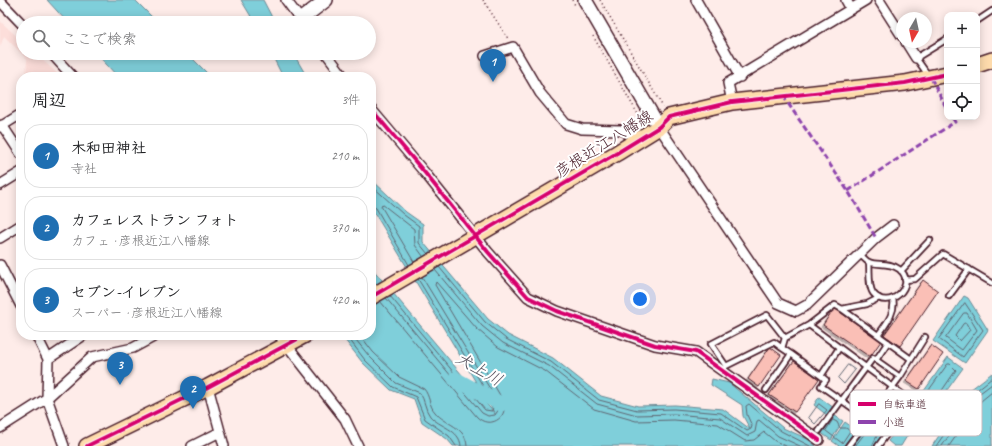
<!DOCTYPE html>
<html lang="ja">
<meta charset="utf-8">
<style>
body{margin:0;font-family:Caveat,"Klee One",sans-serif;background:#f6f6f6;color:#202124}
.controls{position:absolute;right:12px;top:12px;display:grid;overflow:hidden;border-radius:8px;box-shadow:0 2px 10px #0003}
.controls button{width:36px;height:36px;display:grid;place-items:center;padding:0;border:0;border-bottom:1px solid #e0e0e0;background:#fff;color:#202124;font:20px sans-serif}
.compass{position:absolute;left:896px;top:12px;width:36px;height:36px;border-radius:50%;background:#fff;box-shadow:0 2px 10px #0003;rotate:189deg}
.you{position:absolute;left:640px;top:299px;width:14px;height:14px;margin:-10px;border:3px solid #fff;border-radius:50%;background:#1a73e8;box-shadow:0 0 0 6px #1a73e833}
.badge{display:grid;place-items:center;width:26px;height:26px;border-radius:50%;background:#1f6fb2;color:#fff;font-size:13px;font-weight:700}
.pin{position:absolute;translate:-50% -33px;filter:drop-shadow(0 1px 2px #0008)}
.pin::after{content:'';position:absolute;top:21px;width:14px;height:12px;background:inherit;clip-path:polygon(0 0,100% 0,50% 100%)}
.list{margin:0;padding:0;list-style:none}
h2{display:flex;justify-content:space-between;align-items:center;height:52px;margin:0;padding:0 16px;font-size:17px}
h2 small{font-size:13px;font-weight:400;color:#757577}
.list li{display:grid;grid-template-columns:26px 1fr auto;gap:12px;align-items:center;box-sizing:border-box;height:64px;margin:0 8px 8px;padding:0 8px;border:1px solid #e0e0e0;border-radius:16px}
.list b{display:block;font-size:15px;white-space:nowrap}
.list p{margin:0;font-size:13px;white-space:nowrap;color:#757577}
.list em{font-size:13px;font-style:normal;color:#757577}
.icon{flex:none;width:22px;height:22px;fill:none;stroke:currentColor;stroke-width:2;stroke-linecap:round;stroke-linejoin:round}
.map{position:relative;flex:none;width:992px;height:446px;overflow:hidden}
.search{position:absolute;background:#fff;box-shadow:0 2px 10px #0003;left:16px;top:16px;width:360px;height:44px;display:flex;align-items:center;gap:10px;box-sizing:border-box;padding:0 14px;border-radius:22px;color:#757577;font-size:15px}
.panel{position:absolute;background:#fff;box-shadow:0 2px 10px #0003;left:16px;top:72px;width:360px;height:268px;border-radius:16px}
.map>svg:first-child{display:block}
.built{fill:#fddeda}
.water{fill:#7fcfda;stroke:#6a8994}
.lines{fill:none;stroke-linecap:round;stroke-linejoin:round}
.shore{stroke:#5f6571;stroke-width:1}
.river{stroke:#7fcfda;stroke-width:15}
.building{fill:#fabfb6;stroke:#4a1f2b;filter:url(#shadow)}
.lane-casing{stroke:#4a1f2b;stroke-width:8}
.street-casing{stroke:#4a1f2b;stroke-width:12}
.secondary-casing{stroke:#4a1f2b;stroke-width:16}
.primary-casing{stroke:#4a1f2b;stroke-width:18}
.path{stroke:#4a1f2b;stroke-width:1.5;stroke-dasharray:1 3;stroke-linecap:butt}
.lane{stroke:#fff;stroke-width:4.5}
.street{stroke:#fff;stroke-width:9}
.secondary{stroke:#fff;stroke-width:13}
.primary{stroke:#fedbac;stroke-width:15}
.quiet{stroke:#8e44ad;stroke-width:3;stroke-dasharray:6 3;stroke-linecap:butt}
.cycleway-casing{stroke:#fff;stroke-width:6}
.cycleway{stroke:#d6006c;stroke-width:4}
.labels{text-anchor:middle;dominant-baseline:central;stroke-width:4;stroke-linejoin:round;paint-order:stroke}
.street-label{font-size:16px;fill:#4a1f2b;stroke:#fff}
.water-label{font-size:17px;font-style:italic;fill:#5a5460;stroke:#fff}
.key{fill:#fff;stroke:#c9bcbf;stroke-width:1}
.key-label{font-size:11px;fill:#4a1f2b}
</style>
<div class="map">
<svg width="992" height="446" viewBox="0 0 992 446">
<defs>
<filter id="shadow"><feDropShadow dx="-2" dy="2" stdDeviation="0" flood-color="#0004"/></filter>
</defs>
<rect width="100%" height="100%" fill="#feece9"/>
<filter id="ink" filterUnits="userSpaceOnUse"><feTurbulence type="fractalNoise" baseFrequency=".025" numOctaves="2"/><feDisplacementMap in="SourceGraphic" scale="8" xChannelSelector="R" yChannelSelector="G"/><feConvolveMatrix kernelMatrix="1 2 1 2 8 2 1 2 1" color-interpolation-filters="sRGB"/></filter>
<g filter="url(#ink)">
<path class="built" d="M0 21 23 42V53H35L61 77H26L27 59 4 36 0 47Z"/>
<path class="water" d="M47 0H135L158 23H68Z
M241 0H263L275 23H255Z
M96 53H187L211 77H118Z
M271 53H293L307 77H283Z
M371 179 406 212 423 224V242L488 319 508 335 553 358 601 396 638 406 675 405 723 409 750 429 743 416 742 405 711 385 712 379 729 383 783 428 808 439 816 446H453L447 439 422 422 414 399 391 390 362 362 341 335H371V267L495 414 371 207Z
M964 296 968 298 988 330 965 363 933 341Z
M948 357 963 368 934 408 919 398Z
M992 373V446H932L970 390Z
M819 397 834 408 828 416 814 405Z
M832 414 843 421 831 440 820 432Z
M908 417 915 423 901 446H894L888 441Z
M868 421 884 433 875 446H850Z
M845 422 856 430 845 446H839L832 441Z"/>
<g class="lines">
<path class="shore" d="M371 185 404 215 419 226V243L428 254
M371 206 376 208 409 265
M414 262 381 206 382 204 414 229 415 245 423 256
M439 267 485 322 506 339 551 362 599 400 637 410 674 409 721 413 747 431 751 429 752 426 747 415 746 406 749 404 781 431 810 446
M435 270 482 326 503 343 549 366 597 404 637 415 674 414 720 418 747 436 755 432 757 421 759 420 778 436 800 446
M390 296 485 410 492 411 494 404 418 279
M386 298 482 413 488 416 495 415 499 409 498 402 422 277
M380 301 477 417C489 429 508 419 504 402L435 285 436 282 477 329 498 347 545 371 594 409 636 421 674 420 718 424 745 441 754 440 764 432 775 441 786 446
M965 303 983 330 963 357 939 339Z
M964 313H967L977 330 962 350 946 338Z
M966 323 970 330 960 341 955 336 963 324Z
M346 335 365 360 393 387 416 397 425 419 449 436 456 446
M352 335 369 356 396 383 420 393C425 400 425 410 430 416 439 427 460 429 461 446
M360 335 373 352 399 377 424 389C430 396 429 406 435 412 445 425 466 426 467 446
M948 364H950L956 370 932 405H930L923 399Z
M848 365 855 370 844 384 838 378Z
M891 399 899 405 884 423 877 417Z
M819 404 827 410 815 424 809 418Z
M833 420 837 422 840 428H846L850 431 842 443 826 431Z
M855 446 869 428 878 434 872 446
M936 446 973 393 992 378
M942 446 976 396 992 384
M949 446 981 401 992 392"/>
<path class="river" d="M455 379 501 404"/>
</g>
<path class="building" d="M923 280 938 291 900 346 884 335Z
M834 308 881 341 870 357 823 325Z
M931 345 943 354 919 389 906 381Z
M770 347 781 355 759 387 748 379Z
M794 361 819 379 795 412 769 395Z"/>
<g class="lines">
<defs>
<path id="lane" d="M977 21 992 11
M928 75 916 58 947 39
M860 254C862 256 866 261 869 262 877 266 888 261 899 269 919 284 888 313 873 293 868 286 870 271 869 262
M901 271 930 240
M905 280 915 279 943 254 992 283
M949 296 969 269
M842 309 911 359
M809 325 929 414
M879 334C886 324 896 312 893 299
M888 342 876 360 900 377 925 337
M782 348 774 342 726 366 711 344 767 315 785 338
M791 354 821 376 839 348
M821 376 826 380 821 386 888 433
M766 390 791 354 782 348 785 338 809 325 835 305 842 309 867 304 879 298
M819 431 873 358 876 360
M848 446 900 377
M878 446 911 401"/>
<path id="street" d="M286 0 303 23
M696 0 740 77
M846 0 851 9
M879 0 902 36
M0 1 23 25
M906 42 916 58
M51 53 73 77
M326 53 344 77
M485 56 513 47 540 93 566 124 582 129 621 130 641 138
M732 102 728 83 866 0
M371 109 425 173 488 252 528 297 557 311 655 345 696 352 819 440
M2 125 21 154
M0 127 21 114
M659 127 778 303 796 311 807 305 876 238 893 225
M0 185 21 172
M0 238 21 225
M0 265 21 306
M36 335 48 359 47 398 64 446
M279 335 345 419 358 446
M48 359 84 335
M208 387 224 446
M0 428 47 398 92 357 133 348 157 335
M192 446 220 432"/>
<path id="secondary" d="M585 0 659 127
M300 20 326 0"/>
<path id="primary" d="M977 65 992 60
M371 297 617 153 659 127 669 117 732 102 905 83 947 74
M87 446 208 387 305 335"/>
</defs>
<use href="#lane" class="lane-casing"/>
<use href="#street" class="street-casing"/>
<use href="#secondary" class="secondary-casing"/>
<use href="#primary" class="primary-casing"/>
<path class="path" d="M483 0 509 40
M572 0 575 5
M600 0 663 107
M593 36 643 123"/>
<use href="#lane" class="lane"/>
<use href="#street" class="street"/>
<use href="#secondary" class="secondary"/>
<use href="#primary" class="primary"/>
<path class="quiet" d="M931 78 947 109
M783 96 848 191 876 238
M848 191 955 122 952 117"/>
<defs>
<path id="cycleway" d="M371 109 425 173 488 252 528 297 557 311 655 345 696 352 819 440
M371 297 617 153 659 127 669 117 732 102 905 83 947 74
M87 446 208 387 305 335"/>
</defs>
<use href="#cycleway" class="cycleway-casing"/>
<use href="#cycleway" class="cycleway"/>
</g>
</g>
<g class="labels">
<g class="street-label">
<text transform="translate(604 144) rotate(-32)">彦根近江八幡線</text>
</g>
<g class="water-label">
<text transform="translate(479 369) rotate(30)">犬上川</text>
</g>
</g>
<rect x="850" y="390" width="132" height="46" rx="6" class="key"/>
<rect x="858" y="402" width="18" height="4" fill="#d6006c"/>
<rect x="858" y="420" width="18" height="4" fill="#8e44ad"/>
<g class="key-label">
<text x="883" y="408">自転車道</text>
<text x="883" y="426">小道</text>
</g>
</svg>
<div class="controls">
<button>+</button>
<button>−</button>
<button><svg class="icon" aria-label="locate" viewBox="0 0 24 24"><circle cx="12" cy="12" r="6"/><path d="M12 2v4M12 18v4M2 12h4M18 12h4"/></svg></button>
</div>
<svg class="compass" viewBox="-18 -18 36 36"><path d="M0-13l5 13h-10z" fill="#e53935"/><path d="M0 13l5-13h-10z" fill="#757577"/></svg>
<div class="you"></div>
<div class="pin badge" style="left:493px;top:82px">1</div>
<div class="pin badge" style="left:193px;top:409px">2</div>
<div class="pin badge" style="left:120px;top:385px">3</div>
<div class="search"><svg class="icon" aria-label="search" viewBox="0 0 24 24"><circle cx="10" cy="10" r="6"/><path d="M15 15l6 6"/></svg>ここで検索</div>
<section class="panel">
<h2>周辺<small>3件</small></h2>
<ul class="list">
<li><span class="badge">1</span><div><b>木和田神社</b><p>寺社</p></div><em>210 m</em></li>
<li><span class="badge">2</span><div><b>カフェレストラン フォト</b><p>カフェ · 彦根近江八幡線</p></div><em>370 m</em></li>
<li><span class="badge">3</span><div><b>セブン-イレブン</b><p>スーパー · 彦根近江八幡線</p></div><em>420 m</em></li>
</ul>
</section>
</div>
